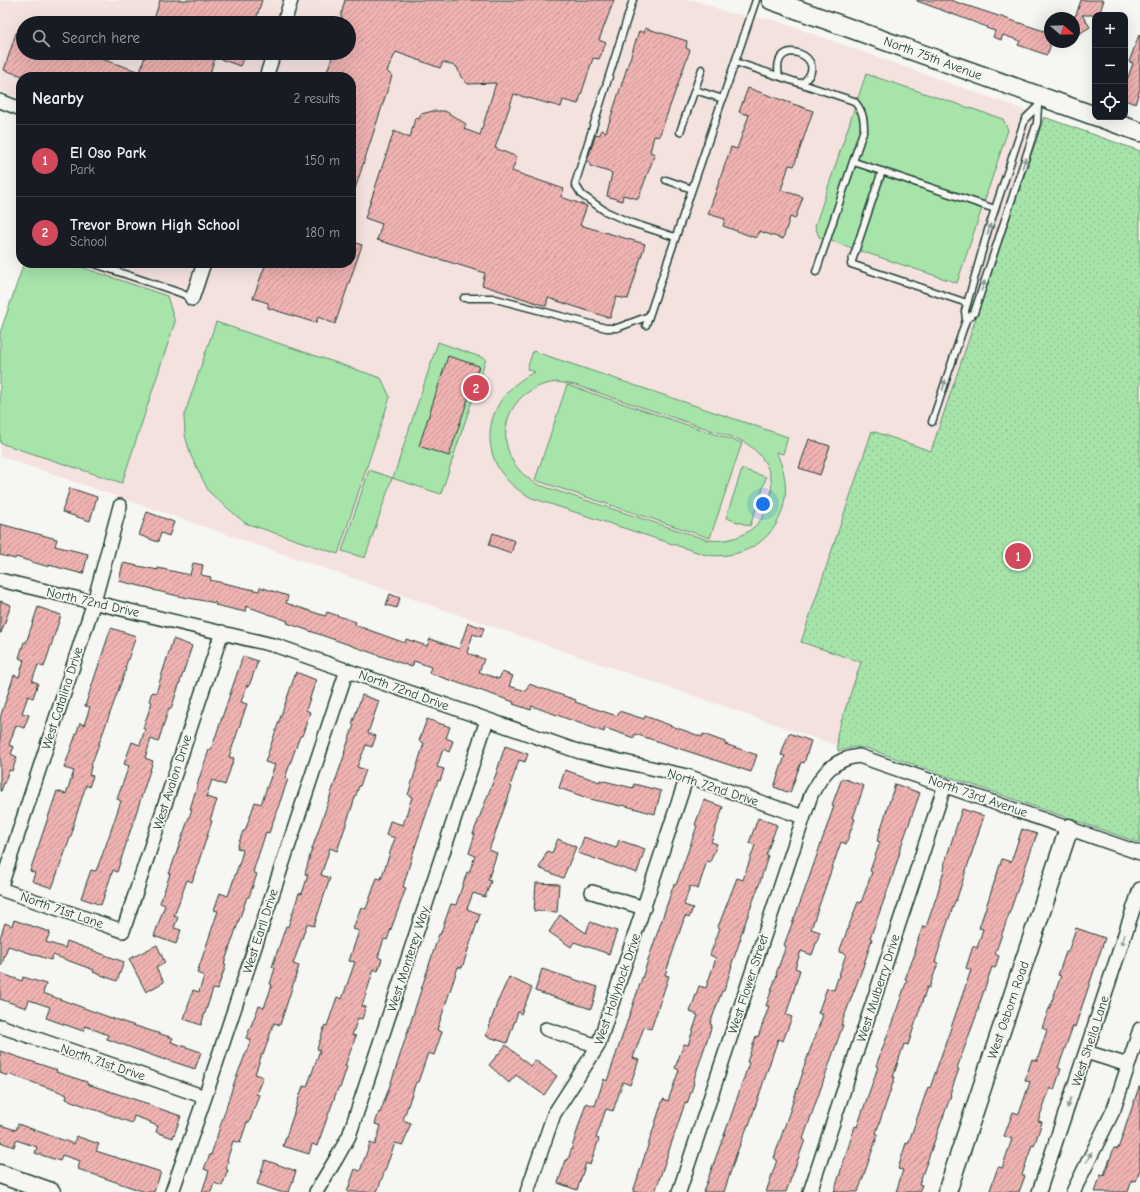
<!DOCTYPE html>
<meta charset="utf-8">
<style>
body{margin:0;font-family:"Comic Neue",sans-serif;background:#242831;color:#f1f3f6}
.controls{position:absolute;right:12px;top:12px;display:grid;overflow:hidden;border-radius:8px;box-shadow:0 4px 16px #0002}
.controls button{width:36px;height:36px;display:grid;place-items:center;padding:0;border:0;border-bottom:1px solid #363941;background:#171b24;color:#f1f3f6;font:20px sans-serif}
.compass{position:absolute;left:1044px;top:12px;width:36px;height:36px;border-radius:50%;background:#171b24;box-shadow:0 4px 16px #0002;rotate:109deg}
.you{position:absolute;left:763px;top:504px;width:14px;height:14px;margin:-10px;border:3px solid #fff;border-radius:50%;background:#1a73e8;box-shadow:0 0 0 6px #1a73e833}
.badge{display:grid;place-items:center;width:26px;height:26px;border-radius:50%;background:#d1495b;color:#fff;font-size:13px;font-weight:700}
.pin{position:absolute;translate:-50% -50%;border:2px solid #fff;box-shadow:0 1px 4px #0006}
.list{margin:0;padding:0;list-style:none}
h2{display:flex;justify-content:space-between;align-items:center;height:52px;margin:0;padding:0 16px;font-size:17px}
h2 small{font-size:13px;font-weight:400;color:#9ea1a6}
.list li{display:grid;grid-template-columns:26px 1fr auto;gap:12px;align-items:center;box-sizing:border-box;height:72px;padding:0 16px;border-top:1px solid #363941}
.list b{display:block;font-size:15px;white-space:nowrap}
.list p{margin:0;font-size:13px;white-space:nowrap;color:#9ea1a6}
.list em{font-size:13px;font-style:normal;color:#9ea1a6}
.icon{flex:none;width:22px;height:22px;fill:none;stroke:currentColor;stroke-width:2;stroke-linecap:round;stroke-linejoin:round}
.map{position:relative;flex:none;width:1140px;height:1192px;overflow:hidden}
.search{position:absolute;background:#171b24;box-shadow:0 4px 16px #0002;left:16px;top:16px;width:340px;height:44px;display:flex;align-items:center;gap:10px;box-sizing:border-box;padding:0 14px;border-radius:22px;color:#9ea1a6;font-size:15px}
.panel{position:absolute;background:#171b24;box-shadow:0 4px 16px #0002;left:16px;top:72px;width:340px;height:196px;border-radius:16px}
.map>svg:first-child{display:block}
.built{fill:#f4e2df}
.grass{fill:#a7e4aa;stroke:#63906f;fill-rule:evenodd}
.park{fill:url(#park-dots);stroke:#63906f}
.building{fill:url(#building-hatch);stroke:#1f3d34}
.lines{fill:none;stroke-linecap:round;stroke-linejoin:round}
.lane-casing{stroke:#1f3d34;stroke-width:9}
.street-casing{stroke:#1f3d34;stroke-width:16}
.secondary-casing{stroke:#1f3d34;stroke-width:21}
.lane{stroke:#f6f6f2;stroke-width:6}
.street{stroke:#f6f6f2;stroke-width:13}
.secondary{stroke:#f6f6f2;stroke-width:18}
.oneway{fill:#8a9a93}
.labels{text-anchor:middle;dominant-baseline:central;stroke-width:3.5;stroke-linejoin:round;paint-order:stroke}
.street-label{font-size:13px;fill:#1f3d34;stroke:#f6f6f2}
</style>
<div class="map">
<svg width="1140" height="1192" viewBox="0 0 1140 1192">
<defs>
<pattern id="park-dots" width="8" height="8" patternUnits="userSpaceOnUse"><rect width="8" height="8" fill="#a7e4aa"/><path d="M2 2h.1M6 6h.1" fill="none" stroke="#8fc493" stroke-width="1.8" stroke-linecap="round"/></pattern>
<pattern id="building-hatch" width="6" height="6" patternUnits="userSpaceOnUse"><rect width="6" height="6" fill="#efb3b2"/><path d="M-1 1l2-2M0 6l6-6M5 7l2-2" fill="none" stroke="#c19392"/></pattern>
</defs>
<rect width="100%" height="100%" fill="#f6f6f2"/>
<filter id="ink" filterUnits="userSpaceOnUse"><feTurbulence type="fractalNoise" baseFrequency=".025" numOctaves="2"/><feDisplacementMap in="SourceGraphic" scale="8" xChannelSelector="R" yChannelSelector="G"/><feConvolveMatrix kernelMatrix="1 2 1 2 8 2 1 2 1" color-interpolation-filters="sRGB"/></filter>
<g filter="url(#ink)">
<path class="built" d="M0 0H283L276 23H23V53H266L258 77H21V99L0 91Z
M297 0H694L729 13 774 20 1044 117 861 662 837 734 838 746 0 456V333L24 263H351V77H272L280 53H349V23H290Z"/>
<path class="grass" d="M866 74 1003 119 1008 130 957 283 819 237 815 226Z
M24 263H69L167 296 175 322 122 483 0 443V333Z
M216 322 381 378 390 397 338 554 245 523 209 492 191 456 185 435 184 416Z
M438 342 486 359 441 494 392 478 365 558 342 551 369 470 393 478Z
M533 351 788 437 783 454 776 452C804 506 767 563 706 555L532 498C474 470 477 399 535 372L527 369ZM557 382 575 385 735 438C797 462 775 548 708 540L539 485C487 459 498 388 557 382Z
M567 385 742 443 710 538 535 480Z
M742 469 766 477 760 498 765 500 763 507 757 506 750 526 726 518Z"/>
<path class="park" d="M1044 117 1140 151V843L866 748 854 747 838 751 837 734 861 662 801 642 872 431 931 451Z"/>
<path class="building" d="M160 0H262L255 23H153Z
M345 0H614L599 40 606 43 599 59 593 58 578 104 563 100 561 107 514 94 495 148 517 157 512 171 564 189 561 197 587 206 580 225 645 244 628 299 616 297 610 318 548 298 546 306 482 285 485 273 377 240 382 224 365 218 394 131 410 138 415 118 419 119 421 114 433 111H445L466 124 464 129 480 135 496 83 468 84 461 77 457 67 443 62 440 68 396 52 387 71 392 76 353 195H351V77H325L333 55 344 56 345 53H349V23H341V15Z
M917 0H950L1050 33V47L1047 55 1018 45 1020 41 1003 35 1001 40 993 37 995 31 986 28 987 27 917 1Z
M1081 0H1104L1099 15H1082L1090 27 1074 37V16L1076 15Z
M645 28 687 41 686 48 690 50 659 137 654 136 650 152 655 154 638 199 623 195 622 201 607 196 612 173 590 166V162L587 161 596 134 600 135 601 130 606 132 639 31 644 33Z
M16 33 23 35V53H84L140 72 146 53H245L240 66 215 57 209 77H26L4 70Z
M1139 35H1140V89L1135 104 1125 100V86L1133 63 1129 62Z
M748 88 813 111 794 166 789 165 781 190 803 197 795 219 790 217 783 239 759 231 756 238 723 226 725 219 708 214 731 147 737 149 749 115 739 112Z
M351 241 362 245 335 324 318 317 316 323 268 308V303L253 298 266 263H351Z
M448 356 479 366 449 456 419 446Z
M809 439 830 446 820 475 799 468Z
M70 488 97 497 90 521 62 512Z
M147 512 174 522 169 536 161 533 158 542 139 535Z
M0 524 57 539 55 546 88 554 83 574 49 565V567L16 557 15 559 0 555Z
M493 533 515 541 511 553 489 545Z
M123 563 158 570V568L190 575 193 563 203 565 201 575 211 577 210 580 259 591 260 587 288 596 286 603 325 616 327 612 356 622 355 625 405 643 406 639 427 646 430 639 459 649 468 623 484 628 481 637 473 634 467 653 484 659 479 672 499 679 502 672 513 676 509 686 526 691 529 684 576 700 575 702 617 716 619 711 644 719 645 716 702 737 703 734 725 742V744L757 755 751 772 635 734 634 738 605 728 604 732 532 706 531 710 513 704 514 702 429 673 431 667 414 661 412 667 287 623 288 621 246 606 245 612 215 605 216 603 178 596 153 590V589L119 581Z
M390 594 400 598 397 608 386 605Z
M0 601 11 605 1 633H0Z
M38 607 61 615 44 667 38 665 32 681 38 683 33 698 28 696 22 713 29 715 24 728 16 725 9 745 14 747 11 754 17 757 12 771 9 770 1 791H0V718L14 675 19 677 24 660 19 658 24 642 26 643Z
M111 628 136 636 125 668 126 669 92 763 89 775 93 776 89 787 86 785 72 829 73 830 52 888 32 881 35 873 30 871 57 791 66 794 74 771 64 768 80 723 84 725 90 707 85 706Z
M173 639 192 646 171 709 169 708 158 742 151 739 145 758 153 761 117 872 113 870 101 905 81 898 91 870 96 871 106 845 121 801 117 799 129 766 124 764 132 742 140 745 145 729 143 728 152 702 149 701 152 692 156 693Z
M243 656 258 661 249 686 247 685 241 702 247 704 229 757 234 758 225 785 212 780 206 797 217 800 210 820 212 821 192 882 187 880 174 916 178 917 174 928 181 930 176 944 154 936 165 905 160 903 170 874H169L192 809H190L200 776 209 750H211Z
M296 672 316 680 306 710 310 712 302 736H300L285 778 288 779 269 833 266 832 253 872 257 874 249 897H247L224 964 226 965 217 990 213 989 201 1025 184 1019 193 990 199 992 204 976 197 973 218 911 214 910 220 893 228 896 241 858 243 850 237 848 243 831H245L255 802 261 804 275 765 265 762Z
M362 695 379 701 368 733 376 736 372 747 366 745 357 767 366 770 360 786H359L337 851 330 848 321 875 330 878 314 926 307 924 293 964 299 966 280 1025 274 1023 263 1055 262 1054 255 1074 263 1077 256 1094 259 1095 249 1123 247 1122 240 1143 233 1141 227 1160 228 1161 226 1169 228 1170 222 1186 214 1183 211 1192H202L209 1171 204 1169 210 1154 211 1155 234 1083 251 1040 246 1038 259 1006 264 1008 272 985 270 984 275 968 272 967 286 926 288 927 299 893 302 894 308 875 305 874 311 852 345 753H344L354 725 352 724Z
M427 719 450 727 446 738 453 741 449 752 443 749 437 767 444 769 440 781 438 780 413 853 403 887 406 888 387 940 384 939 378 957 382 959 378 971 374 969 362 1006 366 1007 362 1019 358 1018 352 1035 356 1036 345 1066 347 1067 340 1088H338L317 1146 312 1144 309 1154 283 1146 303 1086 307 1087 320 1050 317 1049 325 1025 327 1026 337 997 342 999 355 962 349 961 359 931 353 929 361 907 366 909 377 878 381 879 395 838 386 835 390 821 403 825 412 797 408 795 424 743 419 741Z
M789 733 811 741 804 763 801 762 790 793 774 787 785 756 781 755Z
M505 746 528 754 525 762 519 760 510 786 512 787 489 850 497 853 488 880 491 881 485 897 473 893 467 909 480 914 462 968 458 967 437 1030 442 1032 434 1055 428 1053 418 1082H416L403 1120 411 1123 403 1145 395 1143 377 1192H347L355 1169 360 1171 370 1143 375 1145 381 1126 375 1124 379 1112 380 1113 394 1074 439 934 440 935 451 904 456 905 467 872 469 873 475 856 469 853 475 834H473L496 774Z
M565 770 600 782V780L633 788 634 784 661 791 655 814 622 805 621 806 590 799 559 788Z
M842 778 864 786 853 818 855 819 846 844 841 842 811 929 820 932 812 955 801 951 795 968 800 970 786 1015 792 1017 783 1041 778 1039 749 1125H748L737 1152 724 1192H703L730 1119 749 1063 747 1062 756 1036 758 1037 769 1006H766L777 974H776L786 946 784 945 803 895 834 806 832 805Z
M895 784 920 793 899 852H900L891 881 870 938 872 939 863 967 841 1025H843L803 1139 805 1140 786 1192H766L777 1160 774 1158 803 1072H802L823 1015 818 1013 827 988 834 990 846 954 839 952 858 902 861 903 872 872 870 871 880 842 877 841Z
M704 800 723 807 711 842 717 844 710 862 707 861 698 889 690 886 684 905 693 908 689 918 685 916 665 975 669 976 651 1029 644 1027 633 1058 639 1060 630 1085 623 1082 613 1111 606 1109 596 1138 599 1139 590 1165 586 1163 577 1190 558 1183 566 1160H568L586 1103 595 1106 604 1079 607 1081 674 884 676 885 697 826 695 825Z
M962 809 984 816 956 901H955L944 933 935 962 938 963 929 988 927 987 908 1045 904 1044 893 1077H895L876 1133 878 1134 858 1192H834L855 1126 857 1127 878 1067 876 1066 897 1009 907 980 905 979 916 951H914L923 926 926 927 937 895 945 866 944 865Z
M758 818 777 825 766 855 768 856 759 885 740 937 741 938 731 966H732L724 991H722L710 1024 712 1025 693 1082 694 1083 687 1104 685 1103 655 1192H633L663 1099 668 1101 679 1070 675 1068 684 1044 688 1045 698 1015 690 1012 699 986 706 988 716 958 710 955 720 928 718 927 737 878 743 880 755 845 749 843Z
M1022 829 1037 834 995 954 999 956 995 968 992 967 978 1008H979L957 1068 959 1069 950 1094 951 1095 919 1184 922 1185 919 1192H896L903 1170 898 1169 906 1143 908 1144 928 1087 930 1088 961 999 971 970 966 968 973 946 977 948 983 929 979 928 1002 859 1011 862Z
M584 837 616 848 619 840 645 849 637 873 578 853Z
M558 839 576 847 563 878 539 868 547 851 552 853Z
M536 883 559 884 557 912 534 911Z
M560 915 586 933 590 922 617 931 609 954 574 942 571 947 549 932Z
M14 920 50 932 46 942 65 948 67 941 124 962 117 981 93 972 94 970 53 955 51 960 8 946 1 966 0 965V938L5 923 12 926Z
M1076 928 1105 938 1075 1027 1073 1026 1058 1068 1061 1069 1054 1090 1050 1088 1038 1121 1042 1122 1034 1146 1032 1145 1022 1175 1025 1176 1019 1192H995L990 1190 998 1167 1002 1168 1012 1139 1004 1136 1013 1112 1019 1114 1030 1082 1025 1080 1032 1059 1037 1061 1047 1030 1042 1028 1061 976 1058 975 1066 952H1068Z
M157 945 165 963 156 968 164 982 146 992 129 959Z
M542 969 598 987 591 1009 535 991Z
M0 973 22 981 23 977 46 984 43 993 114 1019 173 1038 171 1042 201 1052 195 1069 165 1059V1060L107 1039 108 1035 85 1026 83 1031 46 1018 50 1007 29 1000 26 1008 0 999Z
M509 977 532 988 521 1014 518 1012 507 1043 486 1036 497 1003Z
M506 1045 530 1066 535 1060 557 1076 544 1095 516 1075 509 1083 489 1065Z
M0 1051 57 1070 56 1072 87 1082V1084L149 1104V1105L181 1116 173 1138 156 1132 158 1126 150 1123 151 1122 134 1116 132 1123 66 1099 67 1095 55 1090 8 1074V1076L0 1073Z
M1139 1087H1140V1169L1136 1181 1132 1180 1128 1192H1095L1101 1174 1104 1175 1114 1148 1118 1149Z
M18 1124 74 1144 76 1136 99 1144 96 1151 161 1172 154 1192H145L78 1169 80 1161 62 1155 60 1161 35 1153 37 1147 16 1140 14 1147 0 1142V1125L16 1130Z
M265 1160 296 1171 289 1192H280L257 1184Z"/>
<g class="lines">
<defs>
<path id="lane" d="M633 0 575 184 582 195 605 211 629 222 675 237
M735 62 854 101C862 110 864 117 864 129L816 272
M779 76C770 32 835 58 802 83
M695 90 723 99
M680 132 702 69
M854 162 995 209
M882 171 851 264 967 303
M666 180 692 189
M92 263 172 290 183 294 192 299
M464 298H492L606 328H617L649 316
M966 320 974 313 982 289 1037 123 1038 106
M646 325 756 0
M932 422 966 320 965 311 988 230 1025 119 1038 106"/>
<path id="street" d="M284 23 291 0
M266 77 274 53
M0 101 21 109
M192 299 204 263
M0 580 277 646 580 752 687 776 803 817
M0 889 123 931 222 632
M0 889 94 602 120 506
M592 892 644 908
M0 1026 205 1097
M546 1029 598 1046
M1086 1052 1128 1065
M172 1192 205 1097 347 670
M316 1192 336 1159 349 1136 487 720
M527 1192 554 1114 598 1046 687 776
M679 1192 811 795C823 773 833 759 859 756L1140 853
M810 1192 945 785
M1039 1192 1140 889
M1073 1192 1114 1109 1140 1029"/>
<path id="secondary" d="M771 0 1095 116
M1098 117 1140 132
M0 1174 51 1192
M947 1192 1069 828"/>
</defs>
<use href="#lane" class="lane-casing"/>
<use href="#street" class="street-casing"/>
<use href="#secondary" class="secondary-casing"/>
<use href="#lane" class="lane"/>
<use href="#street" class="street"/>
<use href="#secondary" class="secondary"/>
</g>
<defs><path id="oneway-solid" d="M-6-.8H1V-3.2L6.5 0L1 3.2V.8H-6Z"/></defs>
<g class="oneway">
<use href="#oneway-solid" transform="translate(1024 163) rotate(-72)"/>
<use href="#oneway-solid" transform="translate(989 229) rotate(-73)"/>
<use href="#oneway-solid" transform="translate(983 286) rotate(-71)"/>
<use href="#oneway-solid" transform="translate(944 385) rotate(-75)"/>
<use href="#oneway-solid" transform="translate(1123 940) rotate(108)"/>
<use href="#oneway-solid" transform="translate(1069 1103) rotate(108)"/>
<use href="#oneway-solid" transform="translate(1089 1157) rotate(-62)"/>
</g>
</g>
<g class="labels">
<g class="street-label">
<text transform="translate(933 58) rotate(20)">North 75th Avenue</text>
<text transform="translate(93 602) rotate(13)">North 72nd Drive</text>
<text transform="translate(404 690) rotate(20)">North 72nd Drive</text>
<text transform="translate(62 698) rotate(-72)">West Catalina Drive</text>
<text transform="translate(172 782) rotate(-72)">West Avalon Drive</text>
<text transform="translate(713 787) rotate(18)">North 72nd Drive</text>
<text transform="translate(978 796) rotate(19)">North 73rd Avenue</text>
<text transform="translate(62 910) rotate(19)">North 71st Lane</text>
<text transform="translate(260 931) rotate(-72)">West Earll Drive</text>
<text transform="translate(408 959) rotate(-72)">West Monterey Way</text>
<text transform="translate(748 984) rotate(-72)">West Flower Street</text>
<text transform="translate(878 988) rotate(-72)">West Mulberry Drive</text>
<text transform="translate(617 989) rotate(-71)">West Hollyhock Drive</text>
<text transform="translate(1008 1010) rotate(-71)">West Osborn Road</text>
<text transform="translate(1090 1041) rotate(-72)">West Sheila Lane</text>
<text transform="translate(103 1062) rotate(19)">North 71st Drive</text>
</g>
</g>
</svg>
<div class="controls">
<button>+</button>
<button>−</button>
<button><svg class="icon" aria-label="locate" viewBox="0 0 24 24"><circle cx="12" cy="12" r="6"/><path d="M12 2v4M12 18v4M2 12h4M18 12h4"/></svg></button>
</div>
<svg class="compass" viewBox="-18 -18 36 36"><path d="M0-13l5 13h-10z" fill="#e53935"/><path d="M0 13l5-13h-10z" fill="#9ea1a6"/></svg>
<div class="you"></div>
<div class="pin badge" style="left:1018px;top:556px">1</div>
<div class="pin badge" style="left:476px;top:388px">2</div>
<div class="search"><svg class="icon" aria-label="search" viewBox="0 0 24 24"><circle cx="10" cy="10" r="6"/><path d="M15 15l6 6"/></svg>Search here</div>
<section class="panel">
<h2>Nearby<small>2 results</small></h2>
<ul class="list">
<li><span class="badge">1</span><div><b>El Oso Park</b><p>Park</p></div><em>150 m</em></li>
<li><span class="badge">2</span><div><b>Trevor Brown High School</b><p>School</p></div><em>180 m</em></li>
</ul>
</section>
</div>
